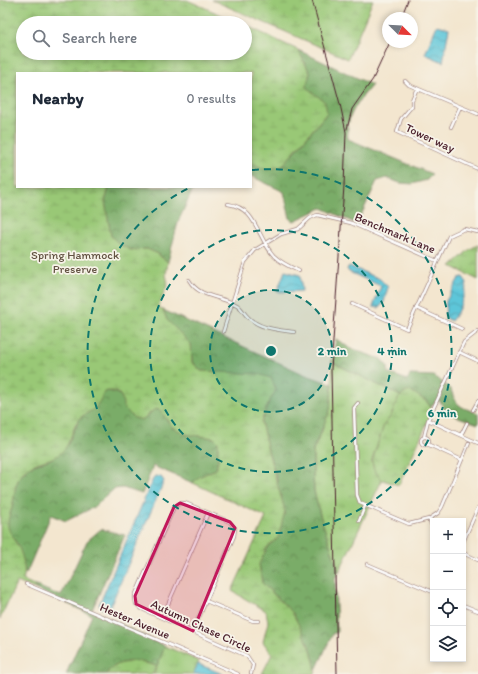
<!DOCTYPE html>
<meta charset="utf-8">
<style>
body{margin:0;font-family:Itim,sans-serif;background:#f6f6f7;color:#1f2937}
.controls{position:absolute;right:12px;bottom:12px;display:grid;overflow:hidden;border-radius:0px;box-shadow:0 2px 6px #0003}
.controls button{width:36px;height:36px;display:grid;place-items:center;padding:0;border:0;border-bottom:1px solid #e0e1e3;background:#fff;color:#1f2937;font:20px sans-serif}
.compass{position:absolute;left:382px;top:12px;width:36px;height:36px;border-radius:50%;background:#fff;box-shadow:0 2px 6px #0003;rotate:114deg}
.list{margin:0;padding:0;list-style:none}
h2{display:flex;justify-content:space-between;align-items:center;height:52px;margin:0;padding:0 16px;font-size:17px}
h2 small{font-size:13px;font-weight:400;color:#747a83}
.icon{flex:none;width:22px;height:22px;fill:none;stroke:currentColor;stroke-width:2;stroke-linecap:round;stroke-linejoin:round}
.map{position:relative;flex:none;width:478px;height:674px;overflow:hidden}
.search{position:absolute;background:#fff;box-shadow:0 2px 6px #0003;left:16px;top:16px;width:236px;height:44px;display:flex;align-items:center;gap:10px;box-sizing:border-box;padding:0 14px;border-radius:22px;color:#747a83;font-size:15px}
.panel{position:absolute;background:#fff;box-shadow:0 2px 6px #0003;left:16px;top:72px;width:236px;height:116px;border-radius:0px}
.map>svg:first-child{display:block}
.grass{fill:url(#grass-tufts);stroke:#727450}
.forest{fill:url(#forest-crowns);stroke:#626649}
.wetland{fill:url(#wetland-marsh);stroke:#727450}
.water{fill:url(#water-waves);stroke:#547282}
.lines{fill:none;stroke-linecap:round;stroke-linejoin:round}
.street-casing{stroke:#9e827d;stroke-width:4}
.street{stroke:#fff;stroke-width:2.5}
.rail{stroke:#4a1f2b;stroke-width:1}
.marked{fill:#c2185b;fill-opacity:0.2;stroke:#c2185b;stroke-width:3;stroke-linejoin:round}
.ring{fill:none;stroke:#0f766e;stroke-width:2;stroke-dasharray:7 5}
.labels{text-anchor:middle;dominant-baseline:central;stroke-width:3.5;stroke-linejoin:round;paint-order:stroke}
.street-label{font-size:12px;fill:#4a1f2b;stroke:#f7f3e8}
.park-label{font-size:12px;fill:#625242;stroke:#f7f3e8}
.centre{fill:#0f766e;stroke:#f7f3e8;stroke-width:2}
.ring-label{font-size:12px;text-anchor:middle;font-weight:bold;fill:#0f766e;stroke:#f7f3e8;stroke-width:3.5;stroke-linejoin:round;paint-order:stroke}
</style>
<div class="map">
<svg width="478" height="674" viewBox="0 0 478 674">
<defs>
<pattern id="grass-tufts" width="24" height="20" patternUnits="userSpaceOnUse"><rect width="24" height="20" fill="#99c876"/><path d="M3 7l-1-3M5 7V3M7 7l1-3M15 17l-1-3M17 17v-4M19 17l1-3" fill="none" stroke="#85ab66"/></pattern>
<pattern id="forest-crowns" width="20" height="18" patternUnits="userSpaceOnUse"><rect width="20" height="18" fill="#7aac67"/><path d="M2 6a3 3 0 1 1 6 0M12 15a3 3 0 1 1 6 0" fill="none" stroke="#668b55"/></pattern>
<pattern id="wetland-marsh" width="20" height="14" patternUnits="userSpaceOnUse"><rect width="20" height="14" fill="#99c876"/><path d="M1 5h8M5 5V1M11 12h8M15 12V8" fill="none" stroke="#85ab66"/></pattern>
<pattern id="water-waves" width="16" height="10" patternUnits="userSpaceOnUse"><rect width="16" height="10" fill="#5dc6d9"/><path d="M0 5q4-4 8 0t8 0" fill="none" stroke="#4fa0b0"/></pattern>
</defs>
<rect width="100%" height="100%" fill="#f7f3e8"/>
<filter id="ink" filterUnits="userSpaceOnUse"><feTurbulence type="fractalNoise" baseFrequency=".025" numOctaves="2"/><feDisplacementMap in="SourceGraphic" scale="8" xChannelSelector="R" yChannelSelector="G"/><feConvolveMatrix kernelMatrix="1 2 1 2 8 2 1 2 1" color-interpolation-filters="sRGB"/></filter>
<filter id="wash" filterUnits="userSpaceOnUse"><feTurbulence type="fractalNoise" baseFrequency=".012" numOctaves="4" result="noise"/><feDisplacementMap in="SourceGraphic" scale="16" xChannelSelector="R" yChannelSelector="G"/><feGaussianBlur stdDeviation="0.9" result="paint"/><feColorMatrix in="noise" values="0 0 0 0 0 0 0 0 0 0 0 0 0 0 0 0 0 1.4 0 .05"/><feComposite in="paint" operator="in"/></filter>
<g filter="url(#wash)">
<rect width="100%" height="100%" fill="#f3e6cf"/>
<path class="grass" d="M332 362 401 396 391 416 384 425 372 461 374 470 382 480 339 572 320 515 314 491 313 473V450L322 431 332 387Z
M165 646 199 661 193 674H153Z"/>
<path class="forest" d="M298 50 372 85C358 102 345 116 348 139L432 174 427 180 412 184 400 183 387 178 377 181 357 224 322 208 294 221 290 218 284 192 251 176V163L253 164 293 154 327 113 306 87 310 73Z
M109 187H194L178 222 168 262 156 253 147 249 131 250 120 245 111 236 105 202Z
M163 310 306 375 332 384 330 410 313 450V473L314 491 320 515 339 572 335 578 337 633H333L316 670 311 650 292 612 262 583 259 563 268 546 278 538 277 479 268 451 261 422 269 402 276 390 271 378 201 371 192 361 191 344 167 320Z
M336 339 351 349 381 359 388 367V373L407 380 410 375 434 376 451 389C456 407 461 407 478 413V424L447 413 439 400 432 405 431 408 427 402 404 393 401 396 332 362Z
M106 391C123 391 131 407 142 420L155 408C164 411 165 420 172 426 183 435 201 436 214 438L218 442V460L216 469 199 477 193 483 153 466 142 494 123 488 114 489 94 507 66 521 51 515 26 574 17 544 8 529 7 522 13 505 14 491 19 478 29 467 53 458 68 443 80 418 97 406 101 397Z
M101 529 125 535 92 610 165 646 157 666C137 661 121 657 106 674H66L92 615 37 590 34 585 61 596 87 541Z"/>
<path class="wetland" d="M0 0H187L240 23H23V53H245V25L298 50 310 73 306 87 325 102 327 113 282 166 267 170 251 163V73H17V187H109L105 202 111 236 120 245 131 250 147 249 156 253 168 262 166 275 168 283 158 308 163 310 167 320 191 344 192 362 201 371 258 374 271 378 276 390 269 402 261 422 268 451 285 511 278 538 268 546 259 564 262 583 292 612 302 631 311 650 316 670 315 674H262L272 654 263 642 268 622 266 611 232 591 266 517 193 483 199 477 216 469 218 460V442L214 438 186 434 172 427 160 410 155 409 142 420 134 418 123 407C123 394 119 391 106 391 101 396 100 402 96 407 92 412 83 414 79 419 72 429 71 443 62 452 53 461 39 460 29 467 15 477 15 490 13 505 11 511 8 517 8 523 7 530 13 536 16 542 22 552 27 570 23 580L34 585 37 590 17 582 0 619Z
M212 0H373L348 59Z
M478 245V280L451 266 470 249Z
M411 391 427 402 431 408 429 419 399 485 382 480 374 470 372 461 384 425 391 416 398 399 404 393Z
M137 661 157 666 153 674H106C115 663 123 662 137 661Z"/>
<path class="water" d="M437 25 449 28 443 62 425 54Z
M349 266 380 279 388 287 384 302 379 308 373 307 381 286 349 272 347 269Z
M285 271 300 275 302 291 277 292Z
M463 277 467 283C464 295 460 311 451 321L445 317 446 301 459 278Z
M156 476 161 477 164 481 110 607 107 610 102 609 99 605 153 479Z
M198 664 223 674H193Z"/>
</g>
<g filter="url(#ink)">
<g class="lines">
<defs>
<path id="street" d="M405 81 409 85 478 114
M417 88 412 100V106L401 119 397 132 478 169
M451 127 460 107
M228 204C257 208 257 238 274 256 281 263 290 267 299 271
M189 280C199 298 221 296 237 305 242 308 244 314 248 317 259 329 280 330 294 332
M352 304 407 329 449 236 464 229 478 232
M416 308 462 329
M223 332 245 262 255 250 281 234 298 229 310 218 317 215 351 223 437 261
M459 352 478 361
M358 403 354 408 357 495 360 503 409 524 429 519 433 528
M473 410 478 401
M428 420 478 443
M461 435 467 423
M424 437 428 420 464 342 478 331
M421 441a4 4 0 1 1 8 0a4 4 0 1 1-8 0Z
M427 444 462 460
M429 519 438 513 442 507 469 443
M359 521 365 506
M463 542 478 508
M463 553 478 560
M367 564 433 592
M26 584 238 674
M206 601 253 621H259
M463 605 478 611
M162 618 208 513
M193 631 234 536 235 528 230 522 185 503H180L174 507 135 596 136 604 142 609 247 656 253 665 251 674"/>
</defs>
<use href="#street" class="street-casing"/>
<use href="#street" class="street"/>
<path class="rail" d="M312 0 340 104 346 132 344 186 331 369 337 674
M401 18 408 0
M347 129 352 109 373 79 390 42"/>
</g>
</g>
<path class="marked" d="M180 503 230 522 235 528 193 631 136 604 135 596 174 507Z"/>
<circle cx="271" cy="351" r="61" fill="#0f766e" fill-opacity=".12"/>
<g class="ring">
<circle cx="271" cy="351" r="61"/>
<circle cx="271" cy="351" r="121"/>
<path d="M252 170A182 182 0 1 1 191 187"/>
</g>
<g class="labels">
<g class="street-label">
<text transform="translate(430 138) rotate(25)">Tower way</text>
<text transform="translate(395 233) rotate(23)">Benchmark Lane</text>
<text transform="translate(135 621) rotate(23)">Hester Avenue</text>
<text transform="translate(201 626) rotate(25)">Autumn Chase Circle</text>
</g>
<g class="park-label">
<text x="75" y="255">Spring Hammock<tspan x="75" dy="14">Preserve</tspan></text>
</g>
</g>
<circle cx="271" cy="351" r="6" class="centre"/>
<g class="ring-label">
<text x="332" y="355">2 min</text>
<text x="392" y="355">4 min</text>
<text x="442" y="417">6 min</text>
</g>
</svg>
<div class="controls">
<button>+</button>
<button>−</button>
<button><svg class="icon" aria-label="locate" viewBox="0 0 24 24"><circle cx="12" cy="12" r="6"/><path d="M12 2v4M12 18v4M2 12h4M18 12h4"/></svg></button>
<button><svg class="icon" aria-label="layers" viewBox="0 0 24 24"><path d="M12 4l9 5-9 5-9-5zM3 14l9 5 9-5"/></svg></button>
</div>
<svg class="compass" viewBox="-18 -18 36 36"><path d="M0-13l5 13h-10z" fill="#e53935"/><path d="M0 13l5-13h-10z" fill="#747a83"/></svg>
<div class="search"><svg class="icon" aria-label="search" viewBox="0 0 24 24"><circle cx="10" cy="10" r="6"/><path d="M15 15l6 6"/></svg>Search here</div>
<section class="panel">
<h2>Nearby<small>0 results</small></h2>
<ul class="list">
</ul>
</section>
</div>
